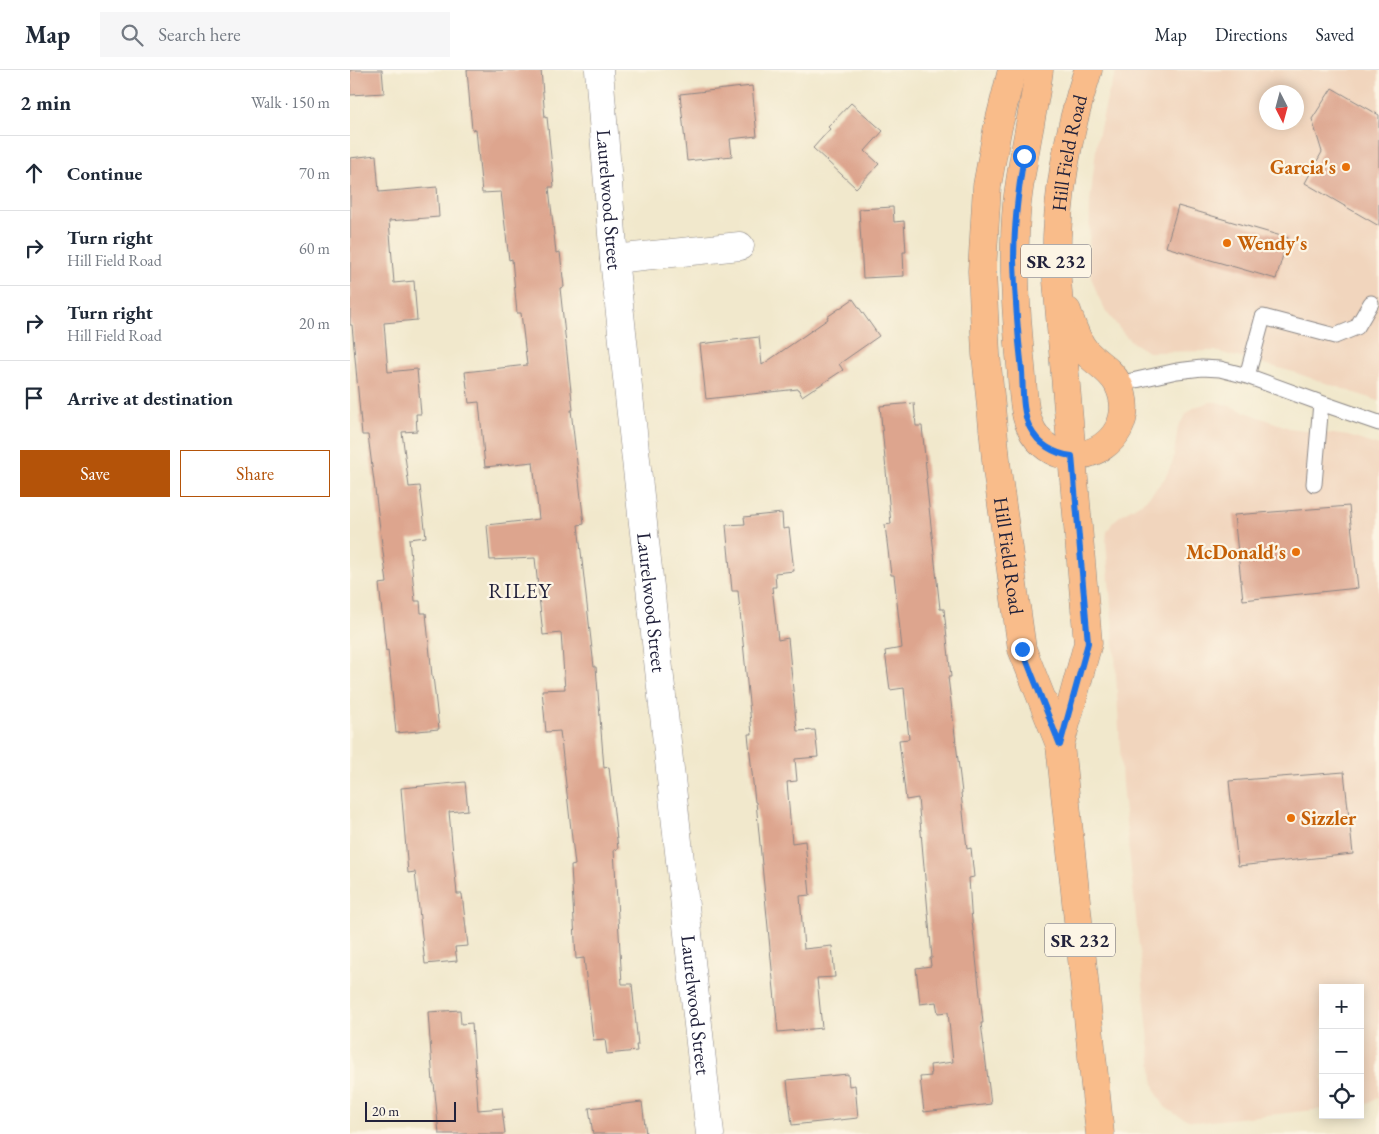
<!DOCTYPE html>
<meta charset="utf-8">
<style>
body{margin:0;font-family:"EB Garamond",serif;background:#f6f6f7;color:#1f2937}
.controls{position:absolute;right:15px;bottom:15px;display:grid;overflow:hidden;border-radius:0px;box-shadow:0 2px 12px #0003}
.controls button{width:45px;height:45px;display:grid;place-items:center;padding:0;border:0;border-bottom:1px solid #e0e1e3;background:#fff;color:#1f2937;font:25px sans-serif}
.compass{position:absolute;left:909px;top:15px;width:45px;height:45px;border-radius:50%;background:#fff;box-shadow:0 2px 12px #0003;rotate:174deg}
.scale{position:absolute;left:15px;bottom:12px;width:91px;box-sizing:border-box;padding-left:5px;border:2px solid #22223b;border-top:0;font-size:14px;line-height:18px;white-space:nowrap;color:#22223b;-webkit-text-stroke:4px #fcf5e5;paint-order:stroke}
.stop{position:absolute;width:15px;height:15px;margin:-11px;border:4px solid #1a73e8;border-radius:50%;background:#fff}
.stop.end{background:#1a73e8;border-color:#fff;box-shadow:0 1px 5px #0008}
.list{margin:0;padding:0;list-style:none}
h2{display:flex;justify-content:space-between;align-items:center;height:65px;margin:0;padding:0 20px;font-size:21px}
h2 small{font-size:16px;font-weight:400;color:#747a83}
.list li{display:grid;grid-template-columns:32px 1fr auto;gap:15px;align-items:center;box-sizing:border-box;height:75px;padding:0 20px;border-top:1px solid #e0e1e3}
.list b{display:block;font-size:19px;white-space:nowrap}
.list p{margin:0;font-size:16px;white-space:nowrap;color:#747a83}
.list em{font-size:16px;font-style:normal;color:#747a83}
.actions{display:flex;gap:10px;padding:15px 20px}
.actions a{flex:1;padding:11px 0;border:1px solid #b45309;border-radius:0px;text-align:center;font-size:18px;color:#b45309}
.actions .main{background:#b45309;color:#fff}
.icon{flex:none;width:28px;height:28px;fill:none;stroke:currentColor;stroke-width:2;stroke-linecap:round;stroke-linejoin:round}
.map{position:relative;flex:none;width:1029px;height:1064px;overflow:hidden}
header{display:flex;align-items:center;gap:30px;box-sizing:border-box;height:70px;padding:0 25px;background:#fff;border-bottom:1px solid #e0e1e3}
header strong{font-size:24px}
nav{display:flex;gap:28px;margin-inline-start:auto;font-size:18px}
.search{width:350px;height:45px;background:#f6f6f7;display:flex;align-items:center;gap:12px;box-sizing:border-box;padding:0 18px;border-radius:0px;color:#747a83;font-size:19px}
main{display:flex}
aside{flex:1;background:#fff}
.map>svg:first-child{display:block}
.built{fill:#f1d5bd;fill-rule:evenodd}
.building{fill:#dda58e}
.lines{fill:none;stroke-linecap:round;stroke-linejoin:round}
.service-casing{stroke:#8a8584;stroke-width:17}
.minor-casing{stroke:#8a8584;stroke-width:29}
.primary-casing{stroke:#8a8584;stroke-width:29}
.service{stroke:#fff;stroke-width:15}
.minor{stroke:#fff;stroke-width:28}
.primary{stroke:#f9bc8a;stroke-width:28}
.route{stroke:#1a73e8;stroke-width:6}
.food-dot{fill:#e8710a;stroke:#fcf5e5;stroke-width:2}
.labels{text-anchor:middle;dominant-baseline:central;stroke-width:4.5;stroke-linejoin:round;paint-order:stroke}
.shield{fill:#fcf5e5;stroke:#63616e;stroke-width:1}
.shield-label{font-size:19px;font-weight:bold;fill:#22223b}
.street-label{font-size:20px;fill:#22223b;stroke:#fcf5e5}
.food-label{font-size:20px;font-weight:bold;fill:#c56008;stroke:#fcf5e5;text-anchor:end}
.neighbourhood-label{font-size:21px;letter-spacing:1px;fill:#22223b;stroke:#fcf5e5}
</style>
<header>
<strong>Map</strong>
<div class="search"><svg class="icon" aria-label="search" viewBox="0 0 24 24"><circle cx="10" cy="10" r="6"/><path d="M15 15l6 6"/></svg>Search here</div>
<nav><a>Map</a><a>Directions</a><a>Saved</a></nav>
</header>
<main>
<aside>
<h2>2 min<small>Walk · 150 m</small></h2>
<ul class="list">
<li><svg class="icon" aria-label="ahead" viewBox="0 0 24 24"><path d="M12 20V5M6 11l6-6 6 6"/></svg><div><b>Continue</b></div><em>70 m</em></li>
<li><svg class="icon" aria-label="right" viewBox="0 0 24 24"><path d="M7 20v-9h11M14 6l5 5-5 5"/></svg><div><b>Turn right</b><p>Hill Field Road</p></div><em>60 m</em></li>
<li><svg class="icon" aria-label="right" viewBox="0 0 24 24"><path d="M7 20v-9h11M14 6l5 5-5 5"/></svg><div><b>Turn right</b><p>Hill Field Road</p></div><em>20 m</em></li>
<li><svg class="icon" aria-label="arrive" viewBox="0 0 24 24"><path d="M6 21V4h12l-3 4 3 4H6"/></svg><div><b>Arrive at destination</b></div></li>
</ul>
<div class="actions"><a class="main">Save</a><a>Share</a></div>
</aside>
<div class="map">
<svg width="1029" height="1064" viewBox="0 0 1029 1064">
<rect width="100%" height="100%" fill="#fcf5e5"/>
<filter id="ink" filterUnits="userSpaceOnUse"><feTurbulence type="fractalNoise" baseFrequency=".02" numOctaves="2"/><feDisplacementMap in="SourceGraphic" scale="10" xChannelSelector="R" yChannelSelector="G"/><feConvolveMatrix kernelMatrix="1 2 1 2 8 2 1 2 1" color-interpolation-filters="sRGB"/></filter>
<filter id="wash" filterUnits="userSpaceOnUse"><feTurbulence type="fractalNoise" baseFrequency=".0096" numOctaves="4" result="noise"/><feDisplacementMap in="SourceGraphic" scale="20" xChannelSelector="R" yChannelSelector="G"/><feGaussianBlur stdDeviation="1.12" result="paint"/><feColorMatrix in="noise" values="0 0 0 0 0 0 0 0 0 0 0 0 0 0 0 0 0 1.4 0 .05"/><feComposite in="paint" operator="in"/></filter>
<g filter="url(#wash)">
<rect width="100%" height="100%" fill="#f1e8cc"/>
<path class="built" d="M767 0H1029V331L940 301 865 281 798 282 782 272 773 263 755 240 748 226 741 207 739 182 740 132 747 71 758 25ZM916 22H946V52H916Z
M860 332H866L877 335 939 358 998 366 1029 376V1027L1020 1033 1010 1035V918H973V1039L851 1052 839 1050 828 1046 815 1037 806 1022 803 1009 772 714 765 585 756 472 757 462 763 452 771 445 796 430 815 408 823 391 828 357 836 344 845 337Z"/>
<g id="blocks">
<path class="building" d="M0 0H32L34 23 0 25Z
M117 0H191L195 48 197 47 204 117H199L206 183 210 182 214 217 210 218 223 340H221L234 454 228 455 244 597H246L254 698 259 697 268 779 264 780 272 914H282L288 975H286L287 981 257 984 255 969 243 970 234 888 226 889 221 796 225 795 210 661 196 662 192 620 215 619 211 563 193 565 185 488 140 490 137 455 189 449 183 392 135 397 129 332 119 333 115 302 177 295 171 243H167L162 189 159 190 151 122 132 123 126 59 122 60Z
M402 16 407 66 380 69 382 86 337 91 330 24Z
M982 18 1029 45V156L955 113 972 82 962 49Z
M501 33 533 61 515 81 529 94 506 118 463 78 480 59 478 57Z
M26 85 29 122 87 117 89 147 39 151 44 213 64 211 67 250 34 253 38 302 67 299 71 344H66L67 361 52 362 59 417 70 416 76 467 59 469 65 531H70L71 543H76L82 606H83L89 659 46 663 38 580 36 581 29 514 37 513 18 365H12L2 255H0V88Z
M828 136 938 168 926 209 816 177Z
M543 137 544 152 554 151 556 182H553L554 206 513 208 509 139Z
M503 229 529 266 489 294 493 300 464 319V318L452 326 448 319 356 329 350 274 409 267 412 295 478 249 477 247Z
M564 333 566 356H572L577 408 576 409 590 539H594L601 607H598L612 723H611L617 779 621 778 624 807 619 808 621 841 633 953H631L641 1034 574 1042 570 1007 581 1006 580 995 603 992 598 942 588 943 586 932 570 934 566 898 581 896 580 888H582L568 728 556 730 549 670 559 669 554 618 540 620 535 581 552 578 544 505H541L535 455 541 454 530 336Z
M999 436 1008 518 893 530 884 445Z
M432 443 433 459 439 458 444 501 425 503 426 517H422L428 570 438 568 447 661 465 660 468 687 445 689 447 711 437 712 442 773 455 771 460 825 450 826 454 879 482 876 485 907 467 908 472 958 428 962 406 732H405L398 664H402L388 521H382L376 455 395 454 394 447Z
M994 702 1003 784 888 796 879 711Z
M115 712 118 740 99 742 107 824H112L118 876 105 877 107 891 75 894 65 802 58 803 51 718Z
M110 940 111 954 122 953 128 1040 152 1038 155 1064H89L84 1013H83L78 942Z
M498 1004 499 1016 505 1015 508 1048 442 1055 437 1010Z
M292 1032 296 1064H243L239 1038Z"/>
</g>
</g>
<g filter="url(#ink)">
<use href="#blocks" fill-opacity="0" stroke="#8a8584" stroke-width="1"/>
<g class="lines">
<defs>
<path id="service" d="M897 306 913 247 985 266 1007 257 1021 233
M768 314 827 301 852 298 870 299 897 306 971 333 1029 353
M964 414 971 333"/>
<g id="minor">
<path id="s1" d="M249 0 264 189 360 1064"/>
<path d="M264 189 390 176"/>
</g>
<g id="primary">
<path id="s2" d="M662 0 647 61 637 116 632 201 636 284 647 400 672 579 710 675 750 1064"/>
<path d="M689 0C683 45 672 89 667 134 662 188 666 242 671 296 674 323 671 355 693 374 703 383 717 388 731 385 765 379 784 346 768 314 761 300 746 293 736 282 726 271 722 255 717 241"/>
<path id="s3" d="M710 675 738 573 707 211C704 139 716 68 738 0"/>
</g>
</defs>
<use href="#service" class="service-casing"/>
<use href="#minor" class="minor-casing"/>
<use href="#primary" class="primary-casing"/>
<use href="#service" class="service"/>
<use href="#minor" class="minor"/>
<use href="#primary" class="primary"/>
</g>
</g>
<g class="lines" filter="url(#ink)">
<path class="route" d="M672 579 710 675 738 573 722 386C704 384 688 374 680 358 672 343 673 318 672 301 668 265 665 228 664 191 664 156 668 121 674 86"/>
</g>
<g class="food-dot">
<circle cx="996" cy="97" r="5"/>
<circle cx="877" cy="173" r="5"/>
<circle cx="946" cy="482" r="5"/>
<circle cx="941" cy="748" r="5"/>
</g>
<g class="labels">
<g class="shield">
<rect x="671" y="174.5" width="70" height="33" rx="4"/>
<rect x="695" y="853.5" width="70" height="33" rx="4"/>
</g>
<g class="shield-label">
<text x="706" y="191">SR 232</text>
<text x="730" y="870">SR 232</text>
</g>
<g class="street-label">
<text stroke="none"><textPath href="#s3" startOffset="598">Hill Field Road</textPath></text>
<text stroke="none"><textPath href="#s1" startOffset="130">Laurelwood Street</textPath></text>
<text stroke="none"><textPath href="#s2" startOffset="490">Hill Field Road</textPath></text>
<text stroke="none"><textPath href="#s1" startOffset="535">Laurelwood Street</textPath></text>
<text stroke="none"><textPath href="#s1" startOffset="940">Laurelwood Street</textPath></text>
</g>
<g class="food-label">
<text x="986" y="97">Garcia's</text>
<text x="887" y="173" text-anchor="start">Wendy's</text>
<text x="936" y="482">McDonald's</text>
<text x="951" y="748" text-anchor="start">Sizzler</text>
</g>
<g class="neighbourhood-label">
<text x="170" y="520">RILEY</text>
</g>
</g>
</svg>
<div class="controls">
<button>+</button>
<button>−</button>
<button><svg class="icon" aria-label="locate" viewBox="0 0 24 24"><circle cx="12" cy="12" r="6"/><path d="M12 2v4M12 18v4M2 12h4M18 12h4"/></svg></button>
</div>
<svg class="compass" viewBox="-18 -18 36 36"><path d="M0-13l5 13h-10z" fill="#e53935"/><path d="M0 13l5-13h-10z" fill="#747a83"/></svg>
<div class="scale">20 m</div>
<div class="stop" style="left:674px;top:86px"></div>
<div class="stop end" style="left:672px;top:579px"></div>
</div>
</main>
